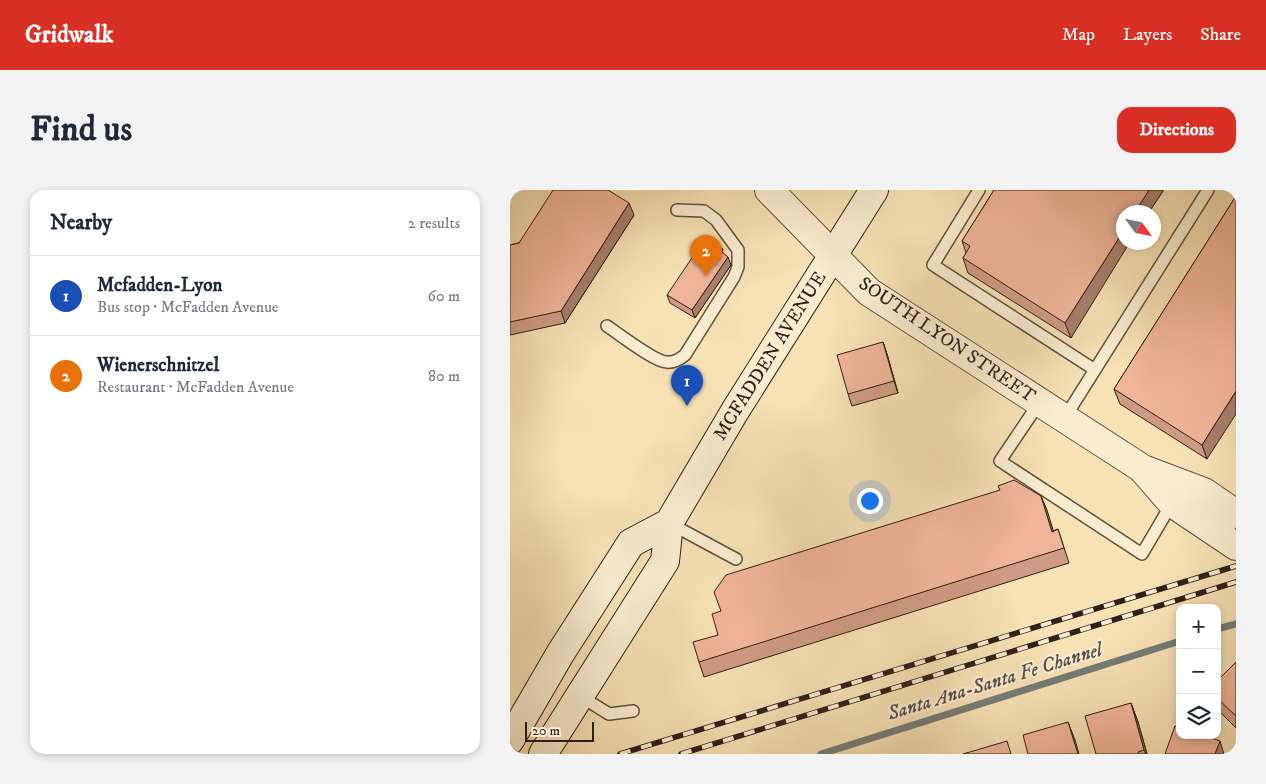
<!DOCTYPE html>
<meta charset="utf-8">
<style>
body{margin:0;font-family:"IM FELL DW Pica",serif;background:#f2f2f3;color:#1f2937}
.controls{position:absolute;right:15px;bottom:15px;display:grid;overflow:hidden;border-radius:10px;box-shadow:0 2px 8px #0003}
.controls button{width:45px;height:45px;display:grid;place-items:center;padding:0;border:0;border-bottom:1px solid #e0e1e3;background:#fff;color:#1f2937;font:25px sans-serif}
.compass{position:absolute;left:606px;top:15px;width:45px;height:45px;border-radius:50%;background:#fff;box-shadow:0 2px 8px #0003;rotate:123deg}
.scale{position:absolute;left:15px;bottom:12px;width:69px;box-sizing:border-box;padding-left:5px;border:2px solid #311e16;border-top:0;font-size:14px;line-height:18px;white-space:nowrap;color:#311e16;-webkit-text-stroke:4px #faeccf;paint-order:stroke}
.you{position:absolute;left:359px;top:310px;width:18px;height:18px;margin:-12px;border:4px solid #fff;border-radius:50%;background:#1a73e8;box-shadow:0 0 0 8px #1a73e833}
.badge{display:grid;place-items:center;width:32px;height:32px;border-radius:50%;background:#d93025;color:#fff;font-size:16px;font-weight:700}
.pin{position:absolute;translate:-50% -41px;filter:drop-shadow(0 1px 2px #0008)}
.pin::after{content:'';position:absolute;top:26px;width:18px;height:15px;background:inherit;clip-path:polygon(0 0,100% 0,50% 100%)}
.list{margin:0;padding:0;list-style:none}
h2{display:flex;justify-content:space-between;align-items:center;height:65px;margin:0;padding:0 20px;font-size:21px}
h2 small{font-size:16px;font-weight:400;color:#747a83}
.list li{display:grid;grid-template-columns:32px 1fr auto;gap:15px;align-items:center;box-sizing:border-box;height:80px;padding:0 20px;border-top:1px solid #e0e1e3}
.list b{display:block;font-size:19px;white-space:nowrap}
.list p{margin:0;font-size:16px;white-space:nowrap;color:#747a83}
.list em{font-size:16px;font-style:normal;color:#747a83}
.icon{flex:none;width:28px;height:28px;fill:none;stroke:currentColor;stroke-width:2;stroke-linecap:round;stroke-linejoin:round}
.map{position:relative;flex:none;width:726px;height:564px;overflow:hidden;border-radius:15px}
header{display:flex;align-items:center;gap:30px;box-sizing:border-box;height:70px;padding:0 25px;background:#d93025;color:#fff}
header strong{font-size:24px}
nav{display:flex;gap:28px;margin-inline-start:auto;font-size:18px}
.intro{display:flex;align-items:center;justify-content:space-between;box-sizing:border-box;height:120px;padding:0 30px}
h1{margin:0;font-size:35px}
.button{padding:12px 22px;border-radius:15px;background:#d93025;color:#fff;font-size:18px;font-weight:700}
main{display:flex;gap:30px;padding:0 30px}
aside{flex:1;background:#fff;border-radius:15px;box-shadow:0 2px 8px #0003}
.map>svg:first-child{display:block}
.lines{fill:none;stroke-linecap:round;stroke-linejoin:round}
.stream{stroke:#727d75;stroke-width:7}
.service-casing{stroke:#624f3e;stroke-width:14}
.tertiary-casing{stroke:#624f3e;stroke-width:30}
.secondary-casing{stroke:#311e16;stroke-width:30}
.service{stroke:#faeccf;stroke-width:11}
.tertiary{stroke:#faeccf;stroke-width:28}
.secondary{stroke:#faeccf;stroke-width:28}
.rail-casing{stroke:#311e16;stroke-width:5.5}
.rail{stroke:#faeccf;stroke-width:4;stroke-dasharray:11;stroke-linecap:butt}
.wall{fill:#ce9c84;stroke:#311e16}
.shaded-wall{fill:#a77f6b;stroke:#311e16}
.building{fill:#efb599;stroke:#311e16}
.labels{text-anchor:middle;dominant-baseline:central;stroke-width:4;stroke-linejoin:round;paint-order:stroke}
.street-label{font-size:19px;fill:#311e16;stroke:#faeccf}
.water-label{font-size:20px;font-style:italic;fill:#524d45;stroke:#faeccf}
</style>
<header>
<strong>Gridwalk</strong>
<nav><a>Map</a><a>Layers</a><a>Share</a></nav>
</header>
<div class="intro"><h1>Find us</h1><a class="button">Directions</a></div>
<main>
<aside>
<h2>Nearby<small>2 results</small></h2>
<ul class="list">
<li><span class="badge" style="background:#1a4fb4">1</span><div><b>Mcfadden-Lyon</b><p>Bus stop · McFadden Avenue</p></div><em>60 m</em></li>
<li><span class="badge" style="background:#e8710a">2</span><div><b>Wienerschnitzel</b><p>Restaurant · McFadden Avenue</p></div><em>80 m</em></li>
</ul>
</aside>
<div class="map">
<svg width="726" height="564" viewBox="0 0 726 564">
<rect width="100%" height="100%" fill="#f7e1b5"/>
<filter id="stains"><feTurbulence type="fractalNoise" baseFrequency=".004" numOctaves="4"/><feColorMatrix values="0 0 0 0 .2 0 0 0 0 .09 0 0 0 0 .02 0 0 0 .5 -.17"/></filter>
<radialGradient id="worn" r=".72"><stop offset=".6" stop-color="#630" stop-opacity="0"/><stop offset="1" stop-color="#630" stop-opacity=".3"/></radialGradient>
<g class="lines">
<path class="stream" d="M707 439 726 434
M311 564 670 451"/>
<defs>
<path id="service" d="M469 0 423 75 585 180
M97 136C109 144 145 172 157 172 164 173 170 169 175 165L224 87 228 77V60L206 30 194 21 167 20
M529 213 490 271 632 364 662 313
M554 229 698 0
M159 333 226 369
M70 506 99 524 123 521"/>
<path id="tertiary" d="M259 0 359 102 633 279 694 302 726 324
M635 282 662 313 726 356"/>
<path id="secondary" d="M0 550 50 464 121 353 159 333
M33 564 155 371 159 333 225 221 364 0"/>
</defs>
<use href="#service" class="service-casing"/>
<use href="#tertiary" class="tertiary-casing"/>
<use href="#secondary" class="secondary-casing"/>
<use href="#service" class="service"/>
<use href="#tertiary" class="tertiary"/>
<use href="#secondary" class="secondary"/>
<defs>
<path id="rail" d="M110 564 726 376
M171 564 726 392"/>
</defs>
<use href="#rail" class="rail-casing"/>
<use href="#rail" class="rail"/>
</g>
<path class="wall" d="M484 0H653V1L639 22H614L561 148 458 83 453 68 456 63 452 51Z
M726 6 697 269 610 214 604 199Z
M124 25 55 133 0 145V55Z
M215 65 221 75 185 128 160 113 157 105Z
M373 152 377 164 388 203 342 216 338 204Z
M490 300 531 306 543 341 548 339 559 373 194 487 189 472 208 445 211 421Z
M726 472V538L707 519V491Z
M621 513 628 532 637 564H586Z"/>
<path class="shaded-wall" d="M639 0H653V1L639 22H625Z
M119 13 124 25 55 133 51 121Z
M614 40V52H620L561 148 555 133Z
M218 67 221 75 185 128 182 120Z
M373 152 377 164 388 203 384 191Z
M726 201V224L697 269 692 255Z
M531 306 537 320 548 356 542 342Z
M621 513 628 532 637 564H636L634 560Z
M558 532 565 550 569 564H568Z
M710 551 714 564H705Z"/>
<path class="building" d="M43 0H98L119 13 51 121 0 132V55L9 53Z
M484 0H639L625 22H614V40L555 133 453 68 460 56 452 51Z
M726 6V201L692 255 604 199Z
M194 50 201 55 203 53 213 59 212 62 218 67 182 120 157 105Z
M373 152 384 191 338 204 327 165Z
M504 290 531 306 542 342 548 339 554 358 189 472 183 452 208 445 202 424 211 421 204 402 216 385 490 300 488 296Z
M726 472V526L707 508V491Z
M621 513 634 560 628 562 629 564H586L575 526Z
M558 532 568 564H518L513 545Z
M665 536 670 538V545H693L710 551 705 564H655Z
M497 551 501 564H453Z"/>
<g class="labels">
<g class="street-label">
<text transform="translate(437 150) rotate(34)">SOUTH LYON STREET</text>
<text transform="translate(260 166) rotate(-58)">MCFADDEN AVENUE</text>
</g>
<g class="water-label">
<text transform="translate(485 492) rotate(-17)">Santa Ana-Santa Fe Channel</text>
</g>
</g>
<rect width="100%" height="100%" filter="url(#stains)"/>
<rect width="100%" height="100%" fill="url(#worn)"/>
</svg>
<div class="controls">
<button>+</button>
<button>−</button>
<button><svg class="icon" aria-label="layers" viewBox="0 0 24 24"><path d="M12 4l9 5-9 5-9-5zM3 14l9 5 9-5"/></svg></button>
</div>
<svg class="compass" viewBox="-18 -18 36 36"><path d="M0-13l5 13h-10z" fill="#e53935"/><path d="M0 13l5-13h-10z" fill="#747a83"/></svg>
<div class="scale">20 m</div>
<div class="you"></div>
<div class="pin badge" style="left:177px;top:216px;background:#1a4fb4">1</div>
<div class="pin badge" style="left:196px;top:86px;background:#e8710a">2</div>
</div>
</main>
